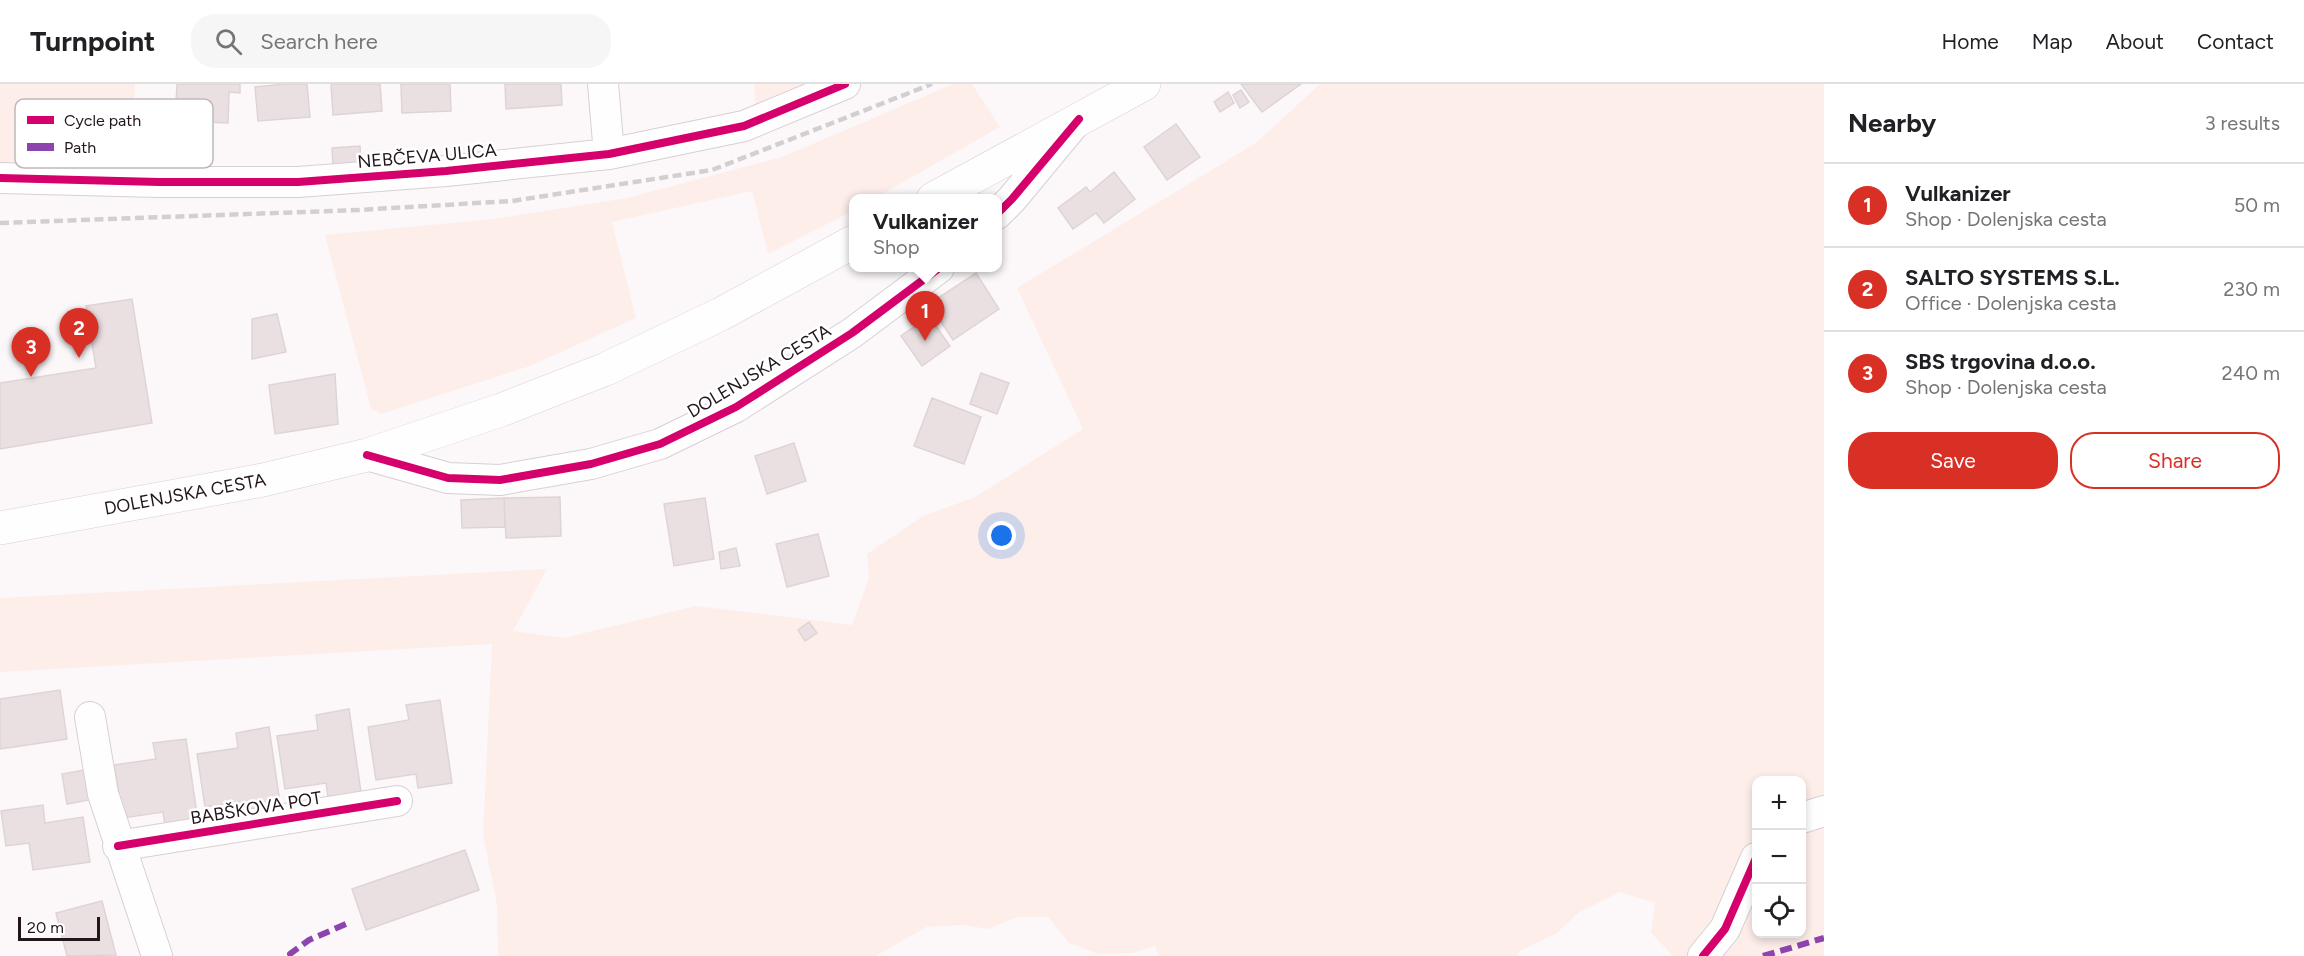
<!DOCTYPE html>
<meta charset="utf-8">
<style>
body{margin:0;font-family:Figtree,sans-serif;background:#f6f6f6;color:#202124}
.controls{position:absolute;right:18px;bottom:18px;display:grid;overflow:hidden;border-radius:12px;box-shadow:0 3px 9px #0003}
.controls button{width:54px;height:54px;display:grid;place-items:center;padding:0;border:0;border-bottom:2px solid #e0e0e0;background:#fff;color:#202124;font:30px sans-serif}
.scale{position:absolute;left:18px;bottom:15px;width:82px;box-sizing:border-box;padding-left:6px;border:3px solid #22151c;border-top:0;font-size:16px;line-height:21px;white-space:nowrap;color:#22151c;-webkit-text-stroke:4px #fff;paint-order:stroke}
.you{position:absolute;left:1002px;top:452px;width:21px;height:21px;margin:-15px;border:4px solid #fff;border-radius:50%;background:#1a73e8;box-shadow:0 0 0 9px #1a73e833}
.badge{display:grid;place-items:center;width:39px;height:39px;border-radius:50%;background:#d93025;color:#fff;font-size:20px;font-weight:700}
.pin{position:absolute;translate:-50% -50px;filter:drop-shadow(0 2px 3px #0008)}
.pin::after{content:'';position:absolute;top:32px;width:21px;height:18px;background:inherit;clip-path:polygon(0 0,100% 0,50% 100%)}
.popup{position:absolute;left:849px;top:110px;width:153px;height:78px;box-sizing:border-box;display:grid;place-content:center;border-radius:12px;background:#fff;filter:drop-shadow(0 2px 4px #0005);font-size:20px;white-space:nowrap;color:#757577}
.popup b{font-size:22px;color:#202124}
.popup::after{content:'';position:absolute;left:50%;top:100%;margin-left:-12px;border:12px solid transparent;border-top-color:#fff}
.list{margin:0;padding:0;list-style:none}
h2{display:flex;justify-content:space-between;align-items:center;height:78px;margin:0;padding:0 24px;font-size:26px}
h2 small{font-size:20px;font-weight:400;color:#757577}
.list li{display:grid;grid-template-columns:39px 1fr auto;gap:18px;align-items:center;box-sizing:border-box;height:84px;padding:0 24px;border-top:2px solid #e0e0e0}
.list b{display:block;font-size:22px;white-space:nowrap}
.list p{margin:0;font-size:20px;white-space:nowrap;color:#757577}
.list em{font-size:20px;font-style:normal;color:#757577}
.actions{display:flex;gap:12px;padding:18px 24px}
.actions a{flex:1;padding:14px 0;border:2px solid #d93025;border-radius:24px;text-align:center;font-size:21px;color:#d93025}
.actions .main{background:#d93025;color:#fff}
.icon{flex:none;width:33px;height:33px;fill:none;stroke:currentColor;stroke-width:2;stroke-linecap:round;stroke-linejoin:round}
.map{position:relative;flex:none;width:1824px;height:872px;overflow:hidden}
header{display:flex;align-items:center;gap:36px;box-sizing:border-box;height:84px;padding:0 30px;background:#fff;border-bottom:2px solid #e0e0e0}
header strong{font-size:28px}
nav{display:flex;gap:33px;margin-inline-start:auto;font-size:21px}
.search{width:420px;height:54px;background:#f6f6f6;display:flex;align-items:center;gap:15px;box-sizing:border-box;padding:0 21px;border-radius:24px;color:#757577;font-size:22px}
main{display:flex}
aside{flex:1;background:#fff}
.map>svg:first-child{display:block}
.green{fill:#fdeeea;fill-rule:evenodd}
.building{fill:#eae0e2;stroke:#ded4d6;stroke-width:1.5}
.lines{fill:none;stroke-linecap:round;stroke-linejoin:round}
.street-casing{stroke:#d8cfd4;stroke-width:32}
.primary-casing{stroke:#d8cfd4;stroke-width:34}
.street{stroke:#fffefe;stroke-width:30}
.primary{stroke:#fffefe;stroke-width:33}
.rail{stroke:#d1cfd0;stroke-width:4.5;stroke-dasharray:9 4.5;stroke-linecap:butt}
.quiet{stroke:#8e44ad;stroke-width:6;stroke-dasharray:12 6;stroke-linecap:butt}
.cycleway-casing{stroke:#fff;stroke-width:11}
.cycleway{stroke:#d6006c;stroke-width:8}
.labels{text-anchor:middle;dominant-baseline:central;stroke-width:5;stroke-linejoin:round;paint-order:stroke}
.street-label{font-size:18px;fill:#22151c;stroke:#fff}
.key{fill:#fff;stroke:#bdb9bb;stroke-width:1.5}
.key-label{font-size:16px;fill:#22151c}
</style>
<header>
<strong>Turnpoint</strong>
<div class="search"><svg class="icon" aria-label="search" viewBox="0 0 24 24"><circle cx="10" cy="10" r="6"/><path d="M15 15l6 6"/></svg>Search here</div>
<nav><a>Home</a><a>Map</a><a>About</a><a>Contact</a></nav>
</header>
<main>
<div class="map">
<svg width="1824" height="872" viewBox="0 0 1824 872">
<rect width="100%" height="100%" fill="#fcf8fa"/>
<path class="green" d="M0 0H135L133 90 0 84Z
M754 0H823L756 26Z
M953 0H972L1000 43 875 114 853 115V127L768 170 752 107 612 138 636 234 530 282 381 330 371 325 325 151 493 135 627 114 782 73Z
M1320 0H1824V872H1673L1651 849 1655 819 1620 808 1578 829 1557 849 1520 867 1517 872H1159L1155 862 1132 869 1098 870 1069 859 1048 833H1018L988 845 963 841 926 843 876 872H498L497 821 483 751 492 560 0 588V514L547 485 513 547 564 554 696 522 852 541 869 494 867 470 923 432 975 413 1083 345 1017 204 1256 59ZM1756 696H1802V850H1756Z"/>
<path class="building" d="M177 0H240V9L229 8 228 39 175 37Z
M286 0H307L310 33 258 37 255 3Z
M331 0H380L382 27 333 31Z
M401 0H450L451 27 402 29Z
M505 0H561L562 21 506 25Z
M1241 0H1301L1262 28Z
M1241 6 1249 18 1240 24 1233 11Z
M1228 8 1234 19 1220 28 1214 18Z
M1176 40 1200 73 1167 96 1144 63Z
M360 62 361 80 333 82 332 64Z
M1114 88 1135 115 1104 139 1096 129 1073 145 1058 124 1086 103 1090 108Z
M976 189 999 225 953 256 929 220Z
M132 215 152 339 0 365V299L96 284 86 222Z
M277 230 286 268 252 275V235Z
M929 232 950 262 922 282 901 252Z
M981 289 1009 299 997 330 970 320Z
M335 290 338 340 275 350 269 301Z
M932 314 981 333 964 380 914 362Z
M794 359 806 397 767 410 755 372Z
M560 413 561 452 506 454 504 414Z
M504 414 505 443 462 444 461 416Z
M705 414 714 475 674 482 664 420Z
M818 450 829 492 787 503 776 460Z
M736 464 740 482 721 485 719 468Z
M809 538 817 549 805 557 798 546Z
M60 606 67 655 0 665V615Z
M440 616 452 699 418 704 416 690 376 696 368 643 409 636 406 621Z
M349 625 361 708 328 713 326 699 285 705 277 652 318 646 316 631Z
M269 643 281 726 248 731 246 717 205 723 197 670 238 664 236 649Z
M186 655 198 737 165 742 163 728 123 734 114 681 156 675 153 659Z
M90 685 94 715 67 720 62 690Z
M43 721 45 739 83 733 90 778 33 786 29 759 6 762 1 727Z
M465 766 479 806 366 846 352 805Z
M102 817 116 871 67 872 56 829Z"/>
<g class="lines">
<defs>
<path id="street" d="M603 0 609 70
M0 94 159 98H298L446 87 609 70 744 42 845 0
M997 130 1012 115 1075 39
M367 371 448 394 500 396 591 380 660 360 736 323 852 249 939 184
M90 633 103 710 157 872
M1802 734 1824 727
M118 762 397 717
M1703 872 1725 845 1756 774"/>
<g id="primary">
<path d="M933 115 1144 0"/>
<path id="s1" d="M0 444 263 396 367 371 501 326 606 285 721 230 853 158"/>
</g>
</defs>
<use href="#street" class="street-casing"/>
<use href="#primary" class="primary-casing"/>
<use href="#street" class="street"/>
<use href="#primary" class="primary"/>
<path class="rail" d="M0 139 358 126 512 117 712 86 932 0"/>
<path class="quiet" d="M291 872 290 870 309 856 346 840
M1763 872 1824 854"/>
<defs>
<path id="cycleway" d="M0 94 159 98H298L446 87 609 70 744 42 845 0
M997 130 1012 115 1079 35
M367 371 448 394 500 396 591 380 660 360 736 323 852 249 939 184
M118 762 397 717
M1703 872 1725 845 1756 774"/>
</defs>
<use href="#cycleway" class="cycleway-casing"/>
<use href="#cycleway" class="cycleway"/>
</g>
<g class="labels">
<g class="street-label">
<text transform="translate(427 72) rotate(-5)">NEBČEVA ULICA</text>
<text transform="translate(759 287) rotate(-31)">DOLENJSKA CESTA</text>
<text stroke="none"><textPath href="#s1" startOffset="188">DOLENJSKA CESTA</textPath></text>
<text transform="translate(256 724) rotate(-9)">BABŠKOVA POT</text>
</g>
</g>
<rect x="15" y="15" width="198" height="69" rx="9" class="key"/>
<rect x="27" y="32" width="27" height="8" fill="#d6006c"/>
<rect x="27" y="59" width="27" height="8" fill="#8e44ad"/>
<g class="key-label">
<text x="64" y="42">Cycle path</text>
<text x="64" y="69">Path</text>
</g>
</svg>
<div class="controls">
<button>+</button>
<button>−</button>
<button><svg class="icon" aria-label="locate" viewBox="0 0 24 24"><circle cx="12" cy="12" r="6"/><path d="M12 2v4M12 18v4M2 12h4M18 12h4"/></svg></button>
</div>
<div class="scale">20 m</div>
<div class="you"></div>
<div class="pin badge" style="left:925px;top:257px">1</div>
<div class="popup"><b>Vulkanizer</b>Shop</div>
<div class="pin badge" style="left:79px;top:274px">2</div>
<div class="pin badge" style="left:31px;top:293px">3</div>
</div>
<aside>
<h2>Nearby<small>3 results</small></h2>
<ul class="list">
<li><span class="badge">1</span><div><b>Vulkanizer</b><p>Shop · Dolenjska cesta</p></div><em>50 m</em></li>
<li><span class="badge">2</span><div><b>SALTO SYSTEMS S.L.</b><p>Office · Dolenjska cesta</p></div><em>230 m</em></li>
<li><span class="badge">3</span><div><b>SBS trgovina d.o.o.</b><p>Shop · Dolenjska cesta</p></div><em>240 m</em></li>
</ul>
<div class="actions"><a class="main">Save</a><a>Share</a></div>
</aside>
</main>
